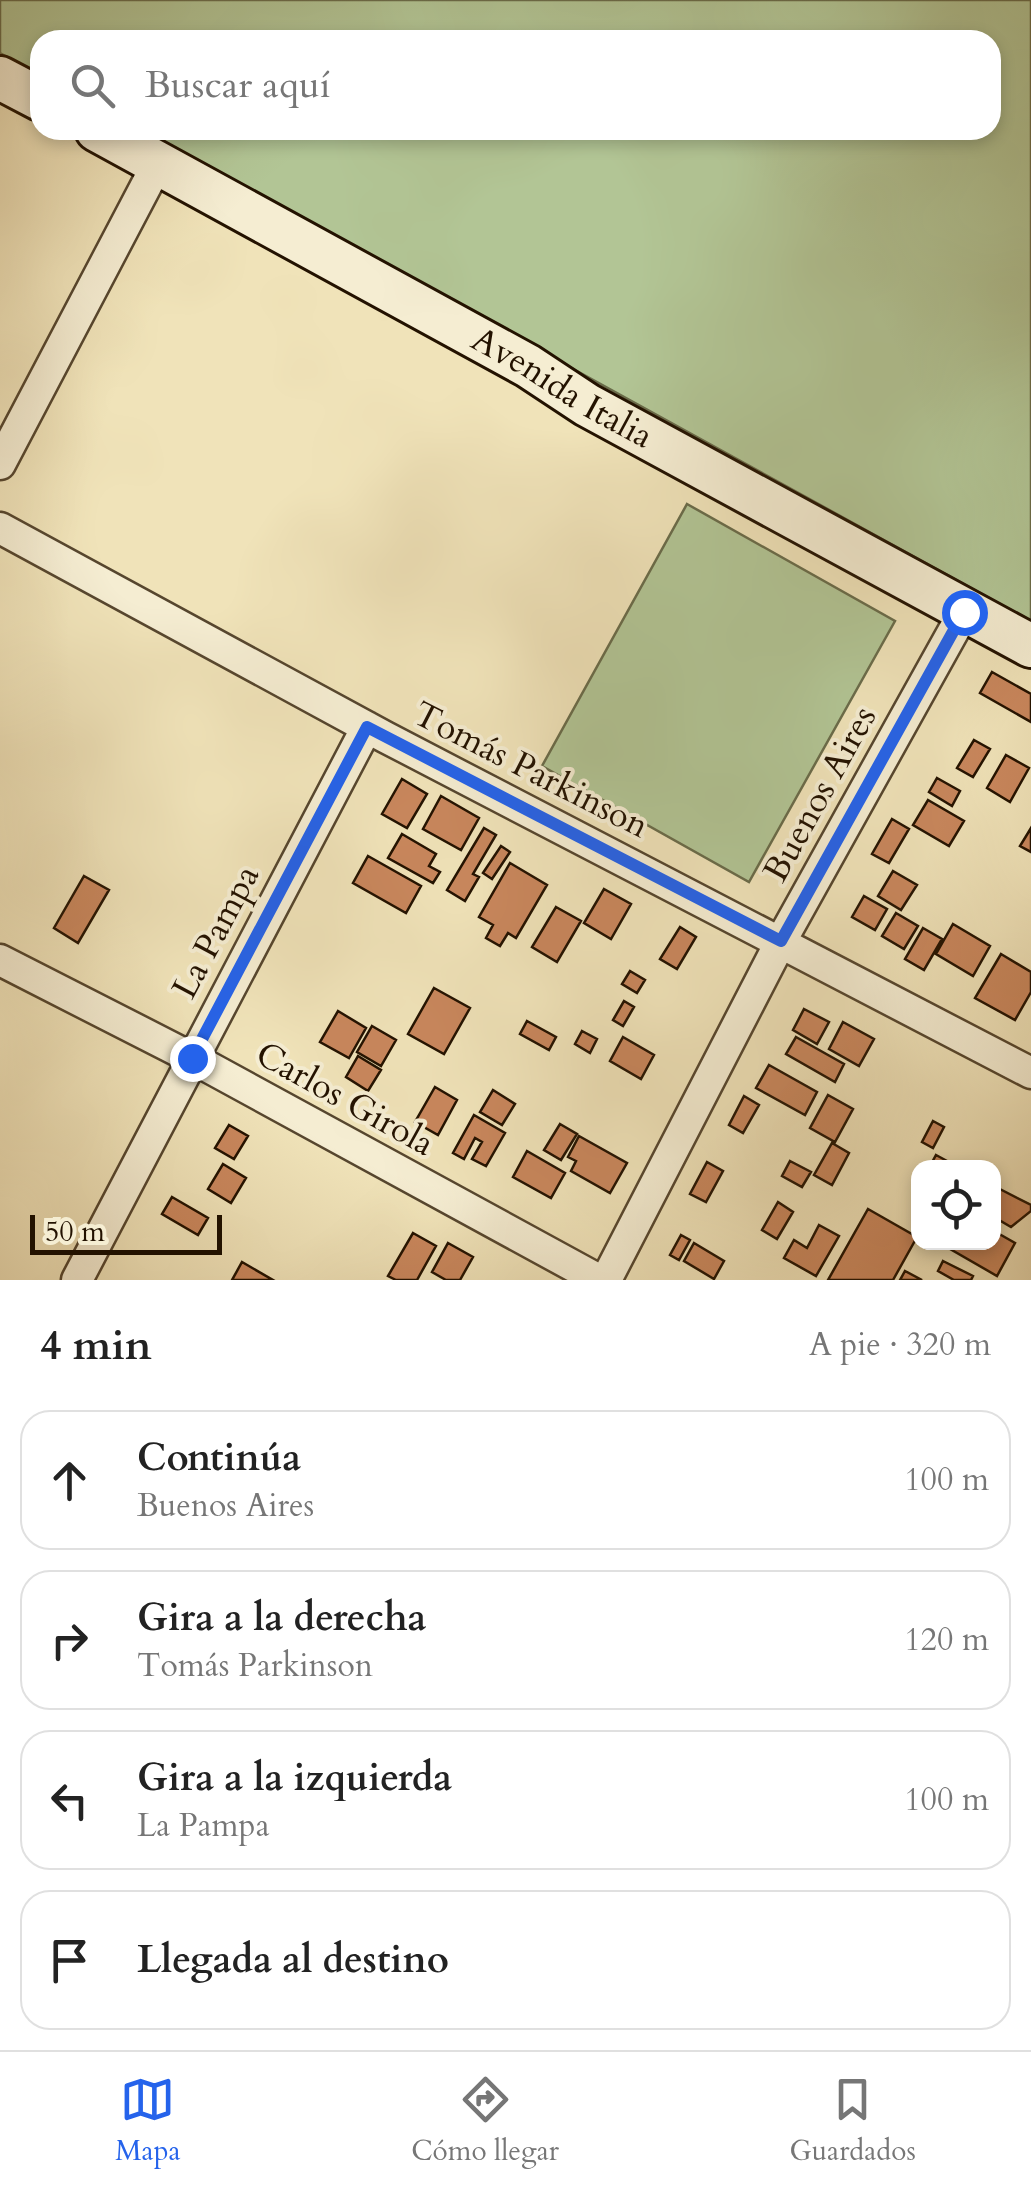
<!DOCTYPE html>
<html lang="es">
<meta charset="utf-8">
<style>
body{margin:0;font-family:Cardo,serif;background:#f2f2f2;color:#222}
.controls{position:absolute;right:30px;bottom:30px;display:grid;overflow:hidden;border-radius:20px;box-shadow:0 5px 15px #0003}
.controls button{width:90px;height:90px;display:grid;place-items:center;padding:0;border:0;border-bottom:2px solid #e0e0e0;background:#fff;color:#222;font:50px sans-serif}
.scale{position:absolute;left:30px;bottom:25px;width:192px;box-sizing:border-box;padding-left:10px;border:5px solid #231200;border-top:0;font-size:28px;line-height:35px;white-space:nowrap;color:#231200;-webkit-text-stroke:8px #f5edd2;paint-order:stroke}
.stop{position:absolute;width:30px;height:30px;margin:-22px;border:8px solid #2563eb;border-radius:50%;background:#fff}
.stop.end{background:#2563eb;border-color:#fff;box-shadow:0 2px 10px #0008}
.list{margin:0;padding:0;list-style:none}
h2{display:flex;justify-content:space-between;align-items:center;height:130px;margin:0;padding:0 40px;font-size:42px}
h2 small{font-size:32px;font-weight:400;color:#767676}
.list li{display:grid;grid-template-columns:65px 1fr auto;gap:30px;align-items:center;box-sizing:border-box;height:140px;margin:0 20px 20px;padding:0 20px;border:2px solid #e0e0e0;border-radius:30px}
.list b{display:block;font-size:38px;white-space:nowrap}
.list p{margin:0;font-size:32px;white-space:nowrap;color:#767676}
.list em{font-size:32px;font-style:normal;color:#767676}
.icon{flex:none;width:55px;height:55px;fill:none;stroke:currentColor;stroke-width:2;stroke-linecap:round;stroke-linejoin:round}
.map{position:relative;flex:none;width:1031px;height:1280px;overflow:hidden}
.search{position:absolute;background:#fff;box-shadow:0 5px 15px #0003;left:30px;right:30px;top:30px;height:110px;display:flex;align-items:center;gap:25px;box-sizing:border-box;padding:0 35px;border-radius:30px;color:#767676;font-size:38px}
.sheet{height:770px;background:#fff}
nav{display:flex;justify-content:space-around;align-items:center;box-sizing:border-box;height:140px;border-top:2px solid #e0e0e0;background:#fff;font-size:28px;color:#767676}
nav a{display:grid;justify-items:center;gap:5px}
nav .on{color:#2563eb}
.map>svg:first-child{display:block}
.green{fill:#b2c595;stroke:#6a6c4a;stroke-width:2.5}
.building{fill:#c9875d;stroke:#231200;stroke-width:2.5}
.lines{fill:none;stroke-linecap:round;stroke-linejoin:round}
.street-casing{stroke:#56462e;stroke-width:35}
.secondary-casing{stroke:#231200;stroke-width:48}
.street{stroke:#f5edd2;stroke-width:30}
.secondary{stroke:#f5edd2;stroke-width:42}
.route{stroke:#2563eb;stroke-width:12}
.labels{text-anchor:middle;dominant-baseline:central;stroke-width:8;stroke-linejoin:round;paint-order:stroke}
.street-label{font-size:35px;fill:#231200;stroke:#f5edd2}
</style>
<div class="map">
<svg width="1031" height="1280" viewBox="0 0 1031 1280">
<rect width="100%" height="100%" fill="#f0e3b9"/>
<filter id="stains"><feTurbulence type="fractalNoise" baseFrequency=".002" numOctaves="4"/><feColorMatrix values="0 0 0 0 .2 0 0 0 0 .09 0 0 0 0 .02 0 0 0 .5 -.17"/></filter>
<radialGradient id="worn" r=".72"><stop offset=".6" stop-color="#630" stop-opacity="0"/><stop offset="1" stop-color="#630" stop-opacity=".3"/></radialGradient>
<path class="green" d="M0 0H1031V621L139 130H991V40H40V75L0 53Z
M687 504 895 621 749 882 542 766Z"/>
<path class="building" d="M992 672 1031 694V722L980 693Z
M974 740 990 749 973 777 957 768Z
M1006 755 1029 768 1010 802 987 788Z
M937 778 960 791 952 806 929 792Z
M402 779 427 794 407 828 382 814Z
M441 796 479 818 461 850 423 829Z
M928 800 964 821 949 846 913 825Z
M892 819 909 829 889 863 872 854Z
M484 828 496 835 473 874 479 877 465 901 447 890Z
M1031 828V852L1020 846Z
M402 834 436 854 429 866 440 872 433 883 388 858Z
M501 846 510 852 492 879 483 873Z
M368 856 421 886 406 913 353 883Z
M510 863 547 885 516 938 508 933 500 946 486 938 493 925 479 917Z
M893 871 917 885 901 910 878 896Z
M84 876 109 890 78 943 54 928Z
M604 889 631 904 611 939 584 923Z
M864 896 887 909 875 930 852 917Z
M556 907 581 921 557 962 532 947Z
M896 913 918 926 904 949 882 936Z
M953 924 990 946 973 976 936 954Z
M680 927 696 937 677 969 660 959Z
M923 928 942 939 924 970 905 959Z
M1001 954 1031 972V992L1015 1020 975 998Z
M630 971 645 980 637 993 622 984Z
M434 988 470 1008 444 1054 408 1034Z
M624 1001 634 1007 623 1026 613 1020Z
M804 1009 829 1022 817 1044 793 1030Z
M338 1011 366 1028 349 1058 320 1042Z
M527 1021 556 1037 549 1050 520 1034Z
M843 1022 874 1039 859 1066 829 1049Z
M372 1026 396 1040 381 1066 357 1052Z
M582 1031 597 1039 590 1053 575 1044Z
M623 1037 654 1055 641 1079 610 1061Z
M796 1037 844 1064 835 1082 786 1054Z
M358 1056 381 1070 368 1091 346 1077Z
M769 1065 817 1092 805 1115 756 1088Z
M435 1087 457 1100 438 1135 415 1122Z
M493 1090 515 1104 502 1125 480 1112Z
M828 1095 853 1109 835 1142 810 1128Z
M744 1096 759 1105 743 1133 729 1125Z
M474 1115 505 1133 486 1166 472 1159 482 1142 475 1138 464 1159 453 1153Z
M933 1121 944 1127 933 1148 922 1142Z
M560 1124 577 1134 561 1160 544 1150Z
M229 1125 248 1136 234 1159 215 1148Z
M579 1136 627 1163 610 1193 571 1171 576 1161 568 1157Z
M832 1143 849 1153 832 1185 814 1175Z
M527 1151 565 1173 551 1198 513 1177Z
M936 1155 960 1168H929Z
M790 1161 811 1172 802 1187 782 1176Z
M707 1162 723 1171 706 1202 690 1194Z
M223 1164 246 1178 231 1203 208 1189Z
M994 1186 1031 1205V1211L1011 1227 994 1217Z
M172 1197 208 1218 198 1235 162 1214Z
M778 1202 793 1212 777 1239 762 1230Z
M868 1209 917 1237 893 1280H828Z
M819 1225 839 1236 816 1276 784 1258 794 1240 807 1248Z
M994 1231 1015 1243 997 1276 938 1242H994Z
M413 1233 436 1246 417 1280H396L388 1276Z
M681 1235 690 1240 679 1260 670 1255Z
M448 1243 473 1257 460 1280H446L432 1272Z
M694 1243 724 1261 714 1279 684 1261Z
M943 1261 973 1276 971 1280H954L938 1271Z
M242 1262 273 1280H232Z
M905 1271 922 1280H900Z"/>
<g class="lines">
<defs>
<path id="street" d="M0 464 158 163
M0 528 385 737 1031 1073
M0 960 192 1058 599 1280
M77 1280 367 727
M606 1280 781 941 964 612"/>
<g id="secondary">
<path d="M0 78 40 99"/>
<path id="s1" d="M97 130 528 366 587 405 1031 646"/>
</g>
</defs>
<use href="#street" class="street-casing"/>
<use href="#secondary" class="secondary-casing"/>
<use href="#street" class="street"/>
<use href="#secondary" class="secondary"/>
</g>
<g class="lines">
<path class="route" d="M192 1058 367 727 781 941 964 612"/>
</g>
<g class="labels">
<g class="street-label">
<text stroke="none"><textPath href="#s1" startOffset="532">Avenida Italia</textPath></text>
<text transform="translate(531 770) rotate(27)">Tomás Parkinson</text>
<text transform="translate(820 794) rotate(-61)">Buenos Aires</text>
<text transform="translate(216 932) rotate(-62)">La Pampa</text>
<text transform="translate(345 1099) rotate(29)">Carlos Girola</text>
</g>
</g>
<rect width="100%" height="100%" filter="url(#stains)"/>
<rect width="100%" height="100%" fill="url(#worn)"/>
</svg>
<div class="controls">
<button><svg class="icon" aria-label="locate" viewBox="0 0 24 24"><circle cx="12" cy="12" r="6"/><path d="M12 2v4M12 18v4M2 12h4M18 12h4"/></svg></button>
</div>
<div class="scale">50 m</div>
<div class="stop" style="left:964px;top:612px"></div>
<div class="stop end" style="left:192px;top:1058px"></div>
<div class="search"><svg class="icon" aria-label="search" viewBox="0 0 24 24"><circle cx="10" cy="10" r="6"/><path d="M15 15l6 6"/></svg>Buscar aquí</div>
</div>
<section class="sheet">
<h2>4 min<small>A pie · 320 m</small></h2>
<ul class="list">
<li><svg class="icon" aria-label="ahead" viewBox="0 0 24 24"><path d="M12 20V5M6 11l6-6 6 6"/></svg><div><b>Continúa</b><p>Buenos Aires</p></div><em>100 m</em></li>
<li><svg class="icon" aria-label="right" viewBox="0 0 24 24"><path d="M7 20v-9h11M14 6l5 5-5 5"/></svg><div><b>Gira a la derecha</b><p>Tomás Parkinson</p></div><em>120 m</em></li>
<li><svg class="icon" aria-label="left" viewBox="0 0 24 24"><path d="M17 20v-9H6M10 6l-5 5 5 5"/></svg><div><b>Gira a la izquierda</b><p>La Pampa</p></div><em>100 m</em></li>
<li><svg class="icon" aria-label="arrive" viewBox="0 0 24 24"><path d="M6 21V4h12l-3 4 3 4H6"/></svg><div><b>Llegada al destino</b></div></li>
</ul>
</section>
<nav>
<a class="on"><svg class="icon" aria-label="map" viewBox="0 0 24 24"><path d="M3 6l6-2 6 2 6-2v14l-6 2-6-2-6 2zM9 4v14M15 6v14"/></svg>Mapa</a>
<a><svg class="icon" aria-label="directions" viewBox="0 0 24 24"><path d="M12 3l9 9-9 9-9-9zM9 14v-3h6M13 9l2 2-2 2"/></svg>Cómo llegar</a>
<a><svg class="icon" aria-label="saved" viewBox="0 0 24 24"><path d="M7 4h10v16l-5-4-5 4z"/></svg>Guardados</a>
</nav>
